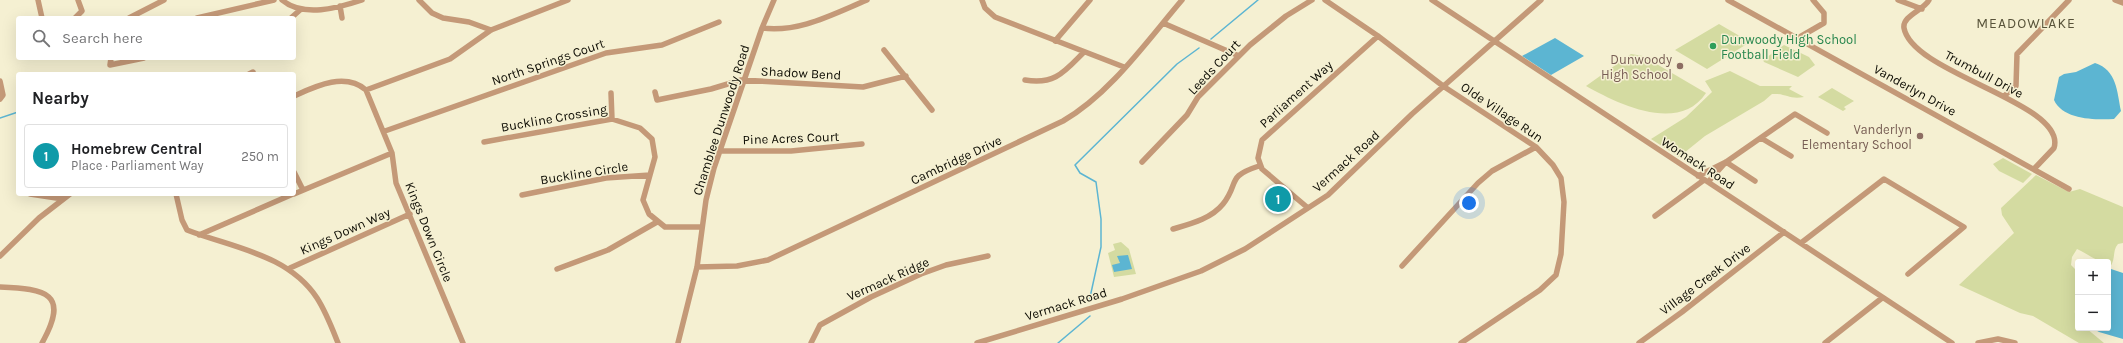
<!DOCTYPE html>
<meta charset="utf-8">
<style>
body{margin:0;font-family:Karla,sans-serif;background:#f6f6f6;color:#202124}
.controls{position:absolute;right:12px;bottom:12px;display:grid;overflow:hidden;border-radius:4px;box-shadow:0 4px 16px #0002}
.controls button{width:36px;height:36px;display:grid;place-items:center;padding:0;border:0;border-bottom:1px solid #e0e0e0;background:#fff;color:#202124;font:20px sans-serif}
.you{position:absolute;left:1469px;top:203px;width:14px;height:14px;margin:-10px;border:3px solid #fff;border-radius:50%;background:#1a73e8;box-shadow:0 0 0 6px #1a73e833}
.badge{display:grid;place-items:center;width:26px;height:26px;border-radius:50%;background:#1a73e8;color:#fff;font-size:13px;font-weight:700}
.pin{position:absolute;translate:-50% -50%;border:2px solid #fff;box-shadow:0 1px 4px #0006}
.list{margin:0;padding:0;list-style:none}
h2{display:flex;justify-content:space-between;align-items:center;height:52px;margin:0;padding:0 16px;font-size:17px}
h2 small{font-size:13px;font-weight:400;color:#757577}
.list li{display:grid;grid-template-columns:26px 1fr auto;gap:12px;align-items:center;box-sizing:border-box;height:64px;margin:0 8px 8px;padding:0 8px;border:1px solid #e0e0e0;border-radius:4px}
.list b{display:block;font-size:15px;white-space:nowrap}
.list p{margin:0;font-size:13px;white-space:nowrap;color:#757577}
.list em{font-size:13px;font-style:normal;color:#757577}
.icon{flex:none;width:22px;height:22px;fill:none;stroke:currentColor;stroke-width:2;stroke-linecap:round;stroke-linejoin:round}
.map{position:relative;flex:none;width:2123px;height:343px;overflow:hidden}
.search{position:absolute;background:#fff;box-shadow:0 4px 16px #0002;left:16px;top:16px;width:280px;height:44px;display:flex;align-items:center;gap:10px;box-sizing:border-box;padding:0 14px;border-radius:4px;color:#757577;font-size:15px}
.panel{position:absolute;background:#fff;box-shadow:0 4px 16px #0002;left:16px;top:72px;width:280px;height:124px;border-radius:4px}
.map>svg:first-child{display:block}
.green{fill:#d4dba1}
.water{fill:#5cb5d2}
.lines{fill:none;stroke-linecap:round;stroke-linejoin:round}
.stream{stroke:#5cb5d2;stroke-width:1.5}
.minor{stroke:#c49978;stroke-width:5.5}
.leisure-dot{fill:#2e9e5b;stroke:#f5f0d2;stroke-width:1.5}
.education-dot{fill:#8d6e63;stroke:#f5f0d2;stroke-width:1.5}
.labels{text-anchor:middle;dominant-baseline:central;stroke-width:3;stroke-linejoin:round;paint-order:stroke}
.leisure-label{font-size:13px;fill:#27864d;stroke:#f5f0d2;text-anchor:start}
.education-label{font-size:13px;fill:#785e54;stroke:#f5f0d2;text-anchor:end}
.street-label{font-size:13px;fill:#0d0c03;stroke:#f5f0d2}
.neighbourhood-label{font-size:14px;letter-spacing:1px;fill:#58533a;stroke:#f5f0d2}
</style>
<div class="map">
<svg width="2123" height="343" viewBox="0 0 2123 343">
<rect width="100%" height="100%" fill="#f5f0d2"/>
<path class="green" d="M1719 24 1750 42 1707 69 1675 50Z
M1784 45 1809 57 1815 65 1798 77 1764 62 1763 60Z
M1631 54 1643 56 1706 93C1679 134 1618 104 1586 86Z
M1730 71 1760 86H1792L1789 89 1804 97C1789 100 1786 93 1772 94L1764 101 1705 136 1679 157 1651 139 1686 117 1712 92 1705 81Z
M1832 88 1854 101 1844 107 1846 109 1843 111 1818 97Z
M2003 158 2032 174 2023 183 1999 171 1993 164Z
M2036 175 2069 192 2080 189 2123 207V243L2118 244C2112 251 2116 259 2110 267L2108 266V262C2095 262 2089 254 2077 249L2072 257 2071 265 2078 272C2078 285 2077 297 2075 310 2074 315 2078 322 2078 328H2086L2104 343H2079L2033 316 2020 313 1959 285 2014 233 2002 215 2001 208Z
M1121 242 1129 249 1136 274 1114 277 1108 253 1115 250 1113 244Z"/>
<path class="water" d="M1555 38 1584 56 1551 75 1522 56Z
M2095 63C2117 70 2117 92 2121 111L2114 119C2096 120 2063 120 2054 100L2059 77 2064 74 2076 72Z
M1128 255 1132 269 1114 272 1112 265 1120 263 1117 256Z
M2108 268 2123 273V339L2099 332 2092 328H2108Z"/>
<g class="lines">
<path class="stream" d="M1211 39 1258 0
M0 118 18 112
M1089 302 1101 247V219L1096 182 1080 173 1075 165 1177 64 1199 48
M1058 343 1090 316"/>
<path class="minor" d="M38 0 42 18
M282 0C303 18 338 8 362 0
M419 0 432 13 443 18 469 22 491 30
M982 0 985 8 995 17 1124 67
M1325 0 1378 36 1443 86 1536 147 1553 165 1561 178 1564 202 1561 254 1556 275 1540 290 1461 343
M1432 0 1952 343
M1728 0 2069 189
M1898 0 1922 9
M1929 0C1924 10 1902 16 1904 28 1912 74 2068 103 2054 148L2034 169
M2115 0 2123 3
M340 6 342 18
M75 18 82 11 78 0
M129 18 164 0
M197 18 274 0
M291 18 300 10
M1163 23 1239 56
M762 28C799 33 833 14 867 0
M1798 38 1824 23V13L1813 0
M1055 41 1090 0
M884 50 932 110
M111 58 110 65 144 58
M249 74 253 72
M1025 80C1055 85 1064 72 1084 52
M0 81 3 95 0 99
M366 90 450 59 491 30 568 0
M655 92 657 100 711 89 741 80 863 87 906 76
M611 93 612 119
M294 96C316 86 345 72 366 90L392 153 396 183 463 343
M2004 96 2016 86 2017 54 2069 0
M385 131 606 53 662 45 719 22
M1761 138 1791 156
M484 142 612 119 640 128 652 139 655 157 643 200 649 214 665 227H702
M721 151H791L862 144
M1142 162 1187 115 1198 97 1250 45 1286 16 1312 0
M1726 162 1755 181
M294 172 303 190
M1698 176 1726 162 1795 114 1827 133
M1708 182 1726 162
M30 194 63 199
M176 194 182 220 187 230C233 248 288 254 317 298 326 312 332 328 338 343
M294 194 392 153
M522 195 606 178 650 175
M1308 208 1262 169 1258 158 1262 140 1378 36
M1655 216 1704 180
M1173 229C1190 224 1211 219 1223 204 1240 183 1225 177 1259 166
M199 235 293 194
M1801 243 1884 179 1964 227 1908 274
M0 256 39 218 70 194
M1402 266 1478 183 1492 171 1536 147
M697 267 737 266 768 260 1063 121C1110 94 1147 41 1182 0
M290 268 410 214
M557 269 608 250 657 222
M0 287C46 289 70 293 42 343
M678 343 697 267 706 200 714 168 762 28 774 0
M811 343 820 325 871 297 921 274 946 265 988 256
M977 343 1122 299 1201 271 1245 249 1328 195 1412 114 1541 0
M1639 343 1682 312 1784 232
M1825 343 1882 298
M1978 343 1998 339 2015 343"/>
</g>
<circle class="leisure-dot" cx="1713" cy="46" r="4"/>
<g class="education-dot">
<circle cx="1680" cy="66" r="4"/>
<circle cx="1920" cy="136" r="4"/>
</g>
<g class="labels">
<g class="leisure-label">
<text x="1721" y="39">Dunwoody High School<tspan x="1721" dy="15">Football Field</tspan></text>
</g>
<g class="education-label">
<text x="1672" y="59">Dunwoody<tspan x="1672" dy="15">High School</tspan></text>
<text x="1912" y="129">Vanderlyn<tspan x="1912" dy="15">Elementary School</tspan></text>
</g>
<g class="street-label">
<text transform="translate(548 62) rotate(-19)">North Springs Court</text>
<text transform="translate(1214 67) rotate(-47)">Leeds Court</text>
<text transform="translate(801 73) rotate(3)">Shadow Bend</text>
<text transform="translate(1984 74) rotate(28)">Trumbull Drive</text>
<text transform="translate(1915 90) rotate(29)">Vanderlyn Drive</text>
<text transform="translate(1296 94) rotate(-42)">Parliament Way</text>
<text transform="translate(1502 112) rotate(34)">Olde Village Run</text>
<text transform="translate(554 118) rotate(-10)">Buckline Crossing</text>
<text transform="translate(721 120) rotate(-72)">Chamblee Dunwoody Road</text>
<text transform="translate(791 138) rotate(-2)">Pine Acres Court</text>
<text transform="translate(956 160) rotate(-25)">Cambridge Drive</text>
<text transform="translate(1346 161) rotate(-42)">Vermack Road</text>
<text transform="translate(1698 163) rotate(33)">Womack Road</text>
<text transform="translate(584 173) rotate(-9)">Buckline Circle</text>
<text transform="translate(345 231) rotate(-24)">Kings Down Way</text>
<text transform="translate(429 232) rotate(68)">Kings Down Circle</text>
<text transform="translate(888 279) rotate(-24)">Vermack Ridge</text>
<text transform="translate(1705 279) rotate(-37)">Village Creek Drive</text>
<text transform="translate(1066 304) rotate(-17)">Vermack Road</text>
</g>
<g class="neighbourhood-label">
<text x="2026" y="23">MEADOWLAKE</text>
</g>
</g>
</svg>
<div class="controls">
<button>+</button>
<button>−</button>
</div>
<div class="you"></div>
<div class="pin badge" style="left:1278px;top:199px;background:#0f9aa8">1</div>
<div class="search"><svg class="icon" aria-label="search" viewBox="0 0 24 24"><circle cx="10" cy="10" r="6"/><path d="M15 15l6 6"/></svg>Search here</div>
<section class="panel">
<h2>Nearby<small></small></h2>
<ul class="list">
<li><span class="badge" style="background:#0f9aa8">1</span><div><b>Homebrew Central</b><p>Place · Parliament Way</p></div><em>250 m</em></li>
</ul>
</section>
</div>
